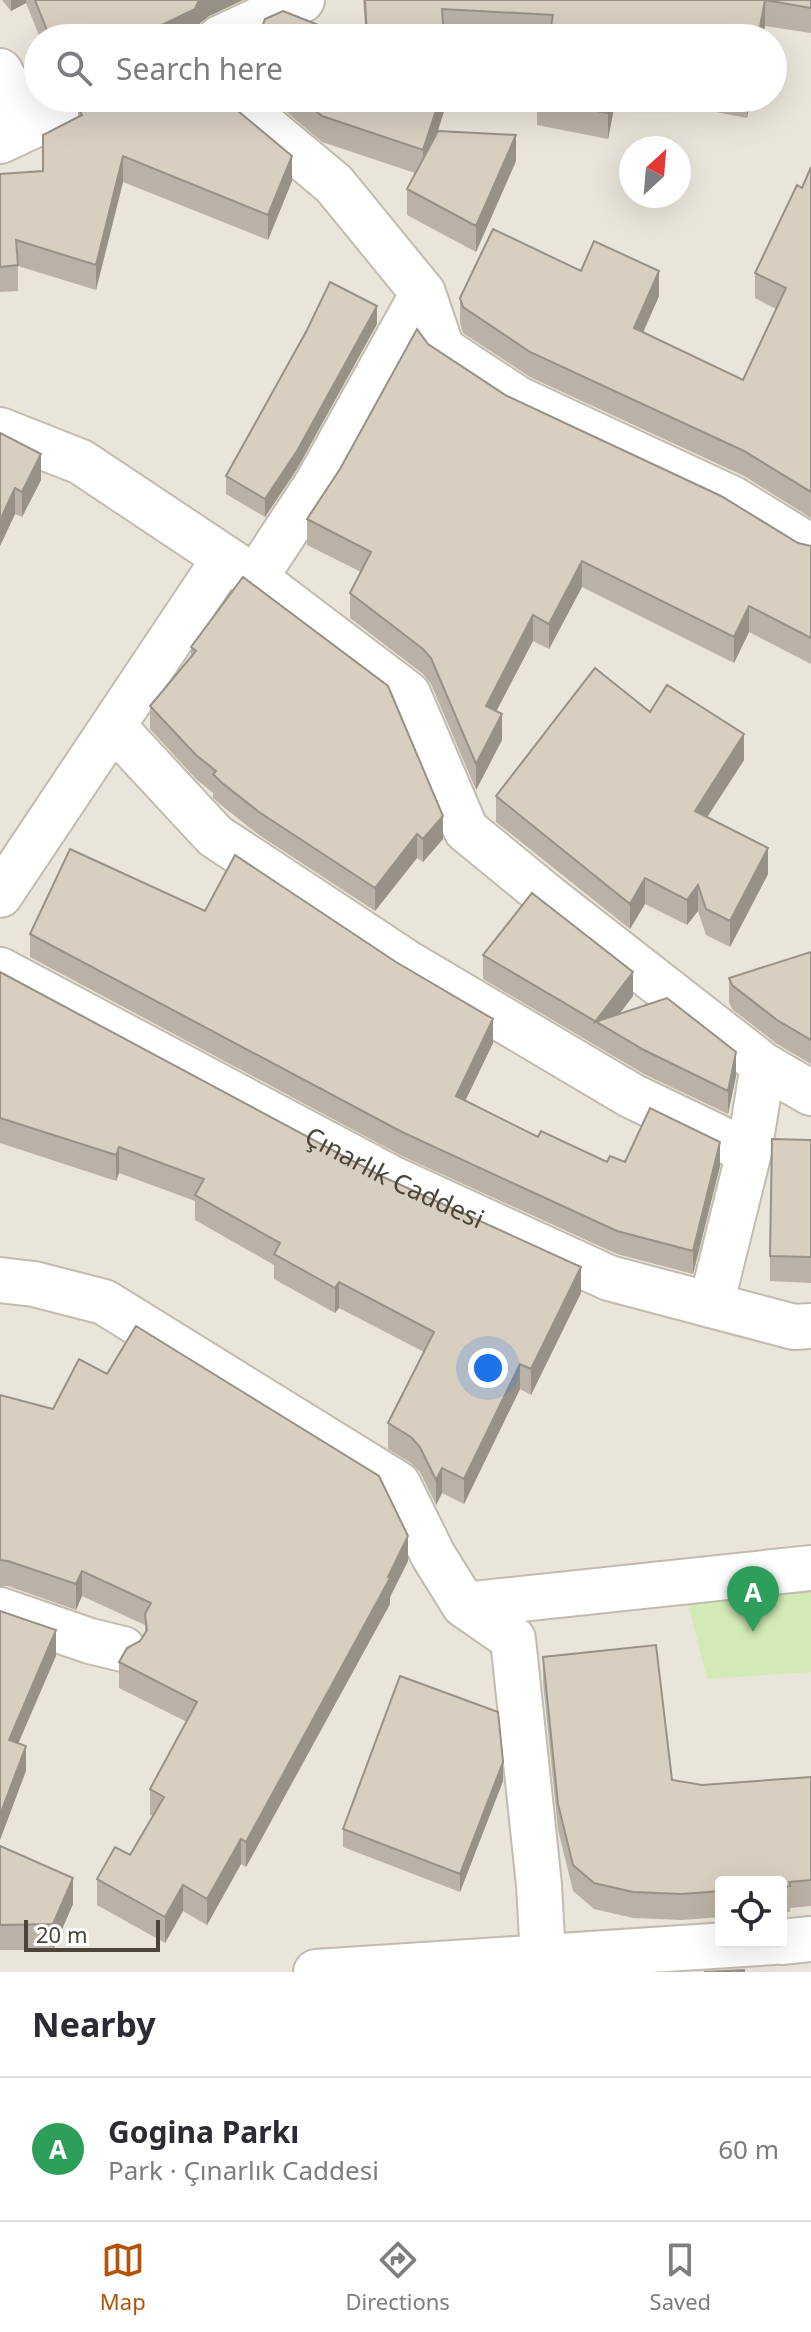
<!DOCTYPE html>
<meta charset="utf-8">
<style>
body{margin:0;font-family:"Noto Sans",sans-serif;background:#f2f2f3;color:#2b2b33}
.controls{position:absolute;right:24px;bottom:24px;display:grid;overflow:hidden;border-radius:8px;box-shadow:0 8px 32px #0002}
.controls button{width:72px;height:72px;display:grid;place-items:center;padding:0;border:0;border-bottom:2px solid #e1e1e2;background:#fff;color:#2b2b33;font:40px sans-serif}
.compass{position:absolute;left:619px;top:136px;width:72px;height:72px;border-radius:50%;background:#fff;box-shadow:0 8px 32px #0002;rotate:26deg}
.scale{position:absolute;left:24px;bottom:20px;width:136px;box-sizing:border-box;padding-left:8px;border:4px solid #4b4439;border-top:0;font-size:22px;line-height:28px;white-space:nowrap;color:#4b4439;-webkit-text-stroke:6px #fff;paint-order:stroke}
.you{position:absolute;left:488px;top:1368px;width:28px;height:28px;margin:-20px;border:6px solid #fff;border-radius:50%;background:#1a73e8;box-shadow:0 0 0 12px #1a73e833}
.badge{display:grid;place-items:center;width:52px;height:52px;border-radius:50%;background:#b45309;color:#fff;font-size:26px;font-weight:700}
.pin{position:absolute;translate:-50% -66px;filter:drop-shadow(0 2px 4px #0008)}
.pin::after{content:'';position:absolute;top:42px;width:28px;height:24px;background:inherit;clip-path:polygon(0 0,100% 0,50% 100%)}
.list{margin:0;padding:0;list-style:none}
h2{display:flex;justify-content:space-between;align-items:center;height:104px;margin:0;padding:0 32px;font-size:34px}
h2 small{font-size:26px;font-weight:400;color:#7c7c81}
.list li{display:grid;grid-template-columns:52px 1fr auto;gap:24px;align-items:center;box-sizing:border-box;height:144px;padding:0 32px;border-top:2px solid #e1e1e2}
.list b{display:block;font-size:30px;white-space:nowrap}
.list p{margin:0;font-size:26px;white-space:nowrap;color:#7c7c81}
.list em{font-size:26px;font-style:normal;color:#7c7c81}
.icon{flex:none;width:44px;height:44px;fill:none;stroke:currentColor;stroke-width:2;stroke-linecap:round;stroke-linejoin:round}
.map{position:relative;flex:none;width:811px;height:1972px;overflow:hidden}
.search{position:absolute;background:#fff;box-shadow:0 8px 32px #0002;left:24px;right:24px;top:24px;height:88px;display:flex;align-items:center;gap:20px;box-sizing:border-box;padding:0 28px;border-radius:44px;color:#7c7c81;font-size:30px}
.sheet{height:248px;background:#fff}
nav{display:flex;justify-content:space-around;align-items:center;box-sizing:border-box;height:112px;border-top:2px solid #e1e1e2;background:#fff;font-size:22px;color:#7c7c81}
nav a{display:grid;justify-items:center;gap:4px}
nav .on{color:#b45309}
.map>svg:first-child{display:block}
.residential{fill:#eae5da;fill-rule:evenodd}
.green{fill:#d2eab5}
.lines{fill:none;stroke-linecap:round;stroke-linejoin:round}
.minor-casing{stroke:#c2bbae;stroke-width:48}
.tertiary-casing{stroke:#c2bbae;stroke-width:48}
.minor{stroke:#fff;stroke-width:44}
.tertiary{stroke:#fff;stroke-width:44}
.wall{fill:#bab2a6}
.shaded-wall{fill:#979187}
.building{fill:#d8cfc1;stroke:#979187;stroke-width:2}
.labels{text-anchor:middle;dominant-baseline:central;stroke-width:6;stroke-linejoin:round;paint-order:stroke}
.street-label{font-size:26px;fill:#4b4439;stroke:#fff}
</style>
<div class="map">
<svg width="811" height="1972" viewBox="0 0 811 1972">
<rect width="100%" height="100%" fill="#f6f3ec"/>
<path class="residential" d="M0 0H811V1972H0ZM38 38H773V98H38ZM631 148H679V196H631ZM721 1882H781V1942H721Z"/>
<path class="green" d="M811 1581V1672L707 1679 685 1591Z"/>
<g class="lines">
<defs>
<path id="minor" d="M0 71 29 127
M231 98 334 184 423 293 442 349 518 399 733 499 811 547
M0 430 81 462 255 578 408 694 466 830 549 898 763 1065 811 1093
M255 578 318 482 423 293
M113 726 215 836 409 964 632 1096 749 1152
M0 895 225 558
M0 1280 34 1284 104 1302 398 1484 433 1555 464 1605 513 1639 539 1885 543 1958
M711 1305 749 1152 763 1065
M464 1605 811 1568
M0 1610 90 1641 123 1649
M781 1942 811 1939
M316 1972 774 1942"/>
<g id="tertiary">
<path d="M220 38 302 0"/>
<path d="M0 141 92 98"/>
<path id="s1" d="M0 970 391 1178 609 1278 794 1327 811 1326"/>
</g>
</defs>
<use href="#minor" class="minor-casing"/>
<use href="#tertiary" class="tertiary-casing"/>
<use href="#minor" class="minor"/>
<use href="#tertiary" class="tertiary"/>
</g>
<path class="wall" d="M2 0H243L209 16 200 23 195 35 188 38H40L26 3 11 11Z
M363 0H811V33L765 26 762 38H509L444 35V38H366Z
M270 98H446V105L438 131 516 161 476 252 407 215V189L415 173 322 142Z
M537 98H616L608 139 537 125Z
M644 98H751L747 118Z
M78 107 292 181 268 240 123 182 96 290 18 266V291L0 292V174L43 171 78 116Z
M811 167V518L744 476 530 377 463 333 460 323V298L581 271 659 296 643 332 743 380 776 309 755 298V273L802 188Z
M377 324 297 469 265 517 226 494V476Z
M428 344 507 396 798 543 811 546V664L749 632 734 663 582 587 549 649 533 641 496 711 502 740 476 790 431 684 423 674 350 618V593L361 572 307 545V519Z
M0 433 41 480 22 517 15 514 0 546Z
M191 647 443 839 423 862 417 858 375 911 259 835 221 805 213 798V793L196 779 150 729V706L191 656Z
M650 712 744 760 707 817 768 874 730 947 706 935 698 911 687 925 645 904 630 929 496 822V796Z
M30 934 493 1043 465 1101 538 1137 607 1162 720 1166 693 1274 617 1254 402 1156 30 957Z
M811 952V1064L777 1044 732 1009 729 1002V978Z
M483 955 633 996 619 1014 736 1076 728 1114 644 1074 483 979Z
M0 972 581 1293 531 1395 520 1389 464 1504 442 1493 436 1505 420 1472 411 1463 388 1449V1423L424 1352 339 1308 335 1313 274 1279V1265L195 1220V1201L119 1173 116 1181 0 1143Z
M811 1140V1283L770 1281V1256Z
M0 1395 408 1561 390 1597V1604L246 1867 241 1864 207 1925 183 1911 165 1943 97 1905V1879L130 1855 153 1816 150 1815V1789L187 1722 119 1688V1662L140 1641 145 1633V1625L82 1596 76 1610 8 1586H0Z
M543 1657 672 1780 702 1785 811 1777V1906L790 1908V1912H781V1882H721V1917L682 1920 633 1918 594 1909 573 1891 558 1830 543 1682Z
M503 1781 460 1892 343 1847V1829Z
M0 1846 73 1904 53 1950H0Z"/>
<path class="shaded-wall" d="M11 0H26V3L11 11Z
M199 0H243L209 16 200 23 195 35 188 38H135Z
M765 0V26L762 38H758Z
M440 98H446V105L423 176V150Z
M611 98H616L608 139V113Z
M747 98H751L747 118Z
M516 135V161L476 252V226Z
M123 156V182L96 290V265Z
M292 156V181L268 240V215Z
M659 271V296L634 353V328Z
M377 306V324L297 469 265 517V499Z
M41 454V480L22 517V492Z
M15 488V514L0 546V520Z
M582 561V587L549 649V624Z
M749 606V632L734 663V637Z
M533 615V641L486 731V706Z
M502 714V740L476 790V764Z
M744 734V760L695 836V811Z
M443 816V839L423 862V839Z
M417 834V858L375 911V888Z
M768 848V874L730 947V921Z
M645 878V904L630 929V904Z
M698 885V911L687 925V900Z
M633 972V996L608 1029 595 1022Z
M493 1019V1043L456 1120V1096Z
M736 1052V1076L728 1114V1091Z
M720 1142V1166L693 1274V1251Z
M119 1147V1173L116 1181V1155Z
M581 1267V1293L531 1395V1369Z
M339 1282V1308L335 1313V1288Z
M520 1364V1389L464 1504V1479Z
M442 1468V1493L436 1505V1480Z
M408 1536V1561L390 1597V1604L246 1867V1842L388 1577Z
M82 1571V1596L76 1610V1584Z
M56 1630V1656L9 1765V1740Z
M26 1746V1771L0 1840V1815Z
M503 1762V1781L460 1892V1874Z
M241 1839V1864L207 1925V1899Z
M73 1878V1904L53 1950V1924Z
M183 1885V1911L165 1943V1917Z"/>
<path class="building" d="M35 0H199L195 9 135 38H50Z
M365 0H811V8L765 0 758 38H549L553 15 442 9 444 38H367Z
M283 11 351 38H258L265 19Z
M97 98H218L226 101 292 156 268 215 123 156 96 265 16 240 18 265 0 267V174L43 171V135L82 115 78 107Z
M300 98H440L423 150 322 116Z
M537 98H611L608 113 537 100Z
M438 131 516 135 476 226 407 189Z
M811 167V492L744 451 530 352 463 307 460 298 493 229 581 271 594 241 659 271 634 328 743 380 786 288 755 273 797 185 802 188Z
M330 282 377 306 297 451 265 499 226 476 307 330Z
M417 329 428 344 507 396 721 496 798 543 811 546V638L749 606 734 637 582 561 549 624 533 615 486 706 502 714 476 764 431 658 423 649 350 593 371 552 307 519 340 469Z
M0 433 41 454 22 492 15 488 0 520Z
M243 577 388 686 443 816 423 839 417 834 375 888 259 812 221 782 213 774 216 771 196 755 150 706 196 651 191 647Z
M595 668 650 712 667 685 744 734 695 811 768 848 730 921 706 909 698 885 687 900 645 878 630 904 496 796Z
M70 849 205 911 235 855 396 962 493 1019 456 1096 538 1137 541 1131 607 1162 610 1156 625 1162 650 1108 720 1142 693 1251 617 1231 402 1132 30 934Z
M532 893 633 972 595 1022 667 998 736 1052 728 1091 644 1050 483 955Z
M811 952V1040L777 1020 732 985 729 978Z
M0 972 379 1175 581 1267 531 1369 520 1364 464 1479 442 1468 436 1480 420 1447 411 1437 388 1423 434 1332 339 1282 335 1288 274 1254 280 1243 195 1195 204 1179 119 1147 116 1155 0 1118Z
M772 1139 811 1140V1257L770 1256Z
M136 1326 379 1476 408 1536 388 1577 390 1578 246 1842 241 1839 207 1899 183 1885 165 1917 97 1879 115 1847 130 1855 164 1797 150 1789 197 1702 119 1662 127 1648 140 1641 147 1630 145 1614 151 1603 82 1571 76 1584 8 1561 0 1560V1395L53 1409 79 1359 107 1374Z
M0 1611 56 1630 9 1740 26 1746 0 1815Z
M656 1645 672 1780 702 1785 811 1777V1880L789 1882 790 1886 781 1887V1882H721V1891L682 1894 633 1892 594 1883 573 1865 558 1804 543 1657Z
M400 1676 498 1712 503 1762 460 1874 343 1829Z
M0 1846 73 1878 53 1924 0 1925Z
M744 1970V1972H704Z"/>
<g class="labels">
<g class="street-label">
<text stroke="none"><textPath href="#s1" startOffset="446">Çınarlık Caddesi</textPath></text>
</g>
</g>
</svg>
<div class="controls">
<button><svg class="icon" aria-label="locate" viewBox="0 0 24 24"><circle cx="12" cy="12" r="6"/><path d="M12 2v4M12 18v4M2 12h4M18 12h4"/></svg></button>
</div>
<svg class="compass" viewBox="-18 -18 36 36"><path d="M0-13l5 13h-10z" fill="#e53935"/><path d="M0 13l5-13h-10z" fill="#7c7c81"/></svg>
<div class="scale">20 m</div>
<div class="you"></div>
<div class="pin badge" style="left:753px;top:1632px;background:#2e9e5b">A</div>
<div class="search"><svg class="icon" aria-label="search" viewBox="0 0 24 24"><circle cx="10" cy="10" r="6"/><path d="M15 15l6 6"/></svg>Search here</div>
</div>
<section class="sheet">
<h2>Nearby<small></small></h2>
<ul class="list">
<li><span class="badge" style="background:#2e9e5b">A</span><div><b>Gogina Parkı</b><p>Park · Çınarlık Caddesi</p></div><em>60 m</em></li>
</ul>
</section>
<nav>
<a class="on"><svg class="icon" aria-label="map" viewBox="0 0 24 24"><path d="M3 6l6-2 6 2 6-2v14l-6 2-6-2-6 2zM9 4v14M15 6v14"/></svg>Map</a>
<a><svg class="icon" aria-label="directions" viewBox="0 0 24 24"><path d="M12 3l9 9-9 9-9-9zM9 14v-3h6M13 9l2 2-2 2"/></svg>Directions</a>
<a><svg class="icon" aria-label="saved" viewBox="0 0 24 24"><path d="M7 4h10v16l-5-4-5 4z"/></svg>Saved</a>
</nav>
